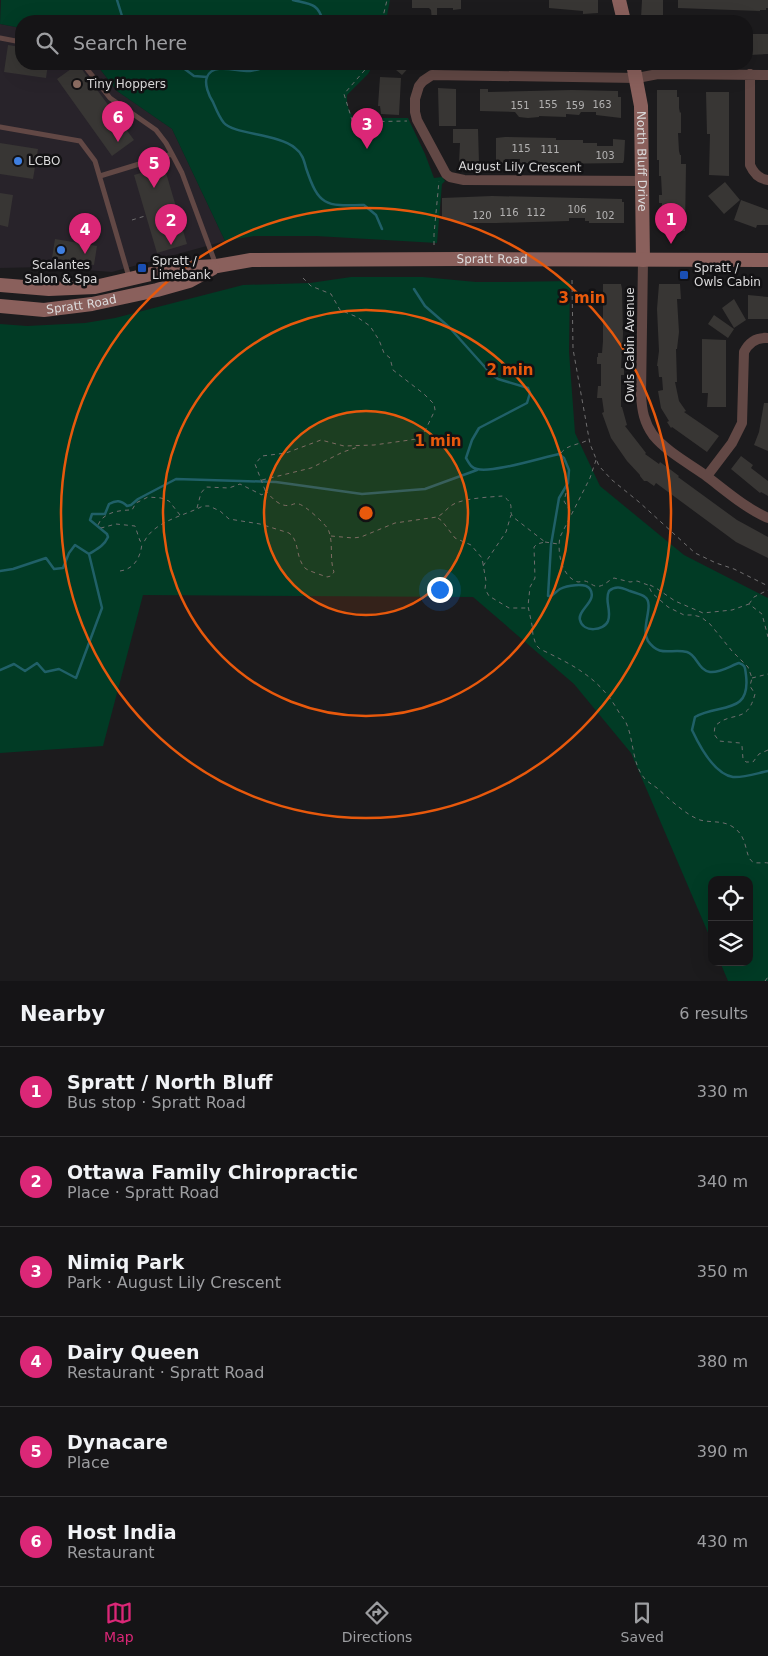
<!DOCTYPE html>
<meta charset="utf-8">
<style>
body{margin:0;font-family:"DejaVu Sans",sans-serif;background:#222123;color:#f1f3f6}
.controls{position:absolute;right:15px;bottom:15px;display:grid;overflow:hidden;border-radius:10px;box-shadow:0 5px 20px #0002}
.controls button{width:45px;height:45px;display:grid;place-items:center;padding:0;border:0;border-bottom:1px solid #343335;background:#151416;color:#f1f3f6;font:25px sans-serif}
.you{position:absolute;left:439px;top:589px;width:18px;height:18px;margin:-12px;border:4px solid #fff;border-radius:50%;background:#1a73e8;box-shadow:0 0 0 8px #1a73e833}
.badge{display:grid;place-items:center;width:32px;height:32px;border-radius:50%;background:#db2777;color:#fff;font-size:16px;font-weight:700}
.pin{position:absolute;translate:-50% -41px;filter:drop-shadow(0 1px 2px #0008)}
.pin::after{content:'';position:absolute;top:26px;width:18px;height:15px;background:inherit;clip-path:polygon(0 0,100% 0,50% 100%)}
.list{margin:0;padding:0;list-style:none}
h2{display:flex;justify-content:space-between;align-items:center;height:65px;margin:0;padding:0 20px;font-size:21px}
h2 small{font-size:16px;font-weight:400;color:#9d9ea1}
.list li{display:grid;grid-template-columns:32px 1fr auto;gap:15px;align-items:center;box-sizing:border-box;height:90px;padding:0 20px;border-top:1px solid #343335}
.list b{display:block;font-size:19px;white-space:nowrap}
.list p{margin:0;font-size:16px;white-space:nowrap;color:#9d9ea1}
.list em{font-size:16px;font-style:normal;color:#9d9ea1}
.icon{flex:none;width:28px;height:28px;fill:none;stroke:currentColor;stroke-width:2;stroke-linecap:round;stroke-linejoin:round}
.map{position:relative;flex:none;width:768px;height:981px;overflow:hidden}
.search{position:absolute;background:#151416;box-shadow:0 5px 20px #0002;left:15px;right:15px;top:15px;height:55px;display:flex;align-items:center;gap:12px;box-sizing:border-box;padding:0 18px;border-radius:20px;color:#9d9ea1;font-size:19px}
.sheet{height:605px;background:#151416}
nav{display:flex;justify-content:space-around;align-items:center;box-sizing:border-box;height:70px;border-top:1px solid #343335;background:#151416;font-size:14px;color:#9d9ea1}
nav a{display:grid;justify-items:center;gap:2px}
nav .on{color:#db2777}
.map>svg:first-child{display:block}
.built{fill:#28232a}
.green{fill:#013b25}
.lines{fill:none;stroke-linecap:round;stroke-linejoin:round}
.stream{stroke:#206068;stroke-width:2.5}
.building{fill:#383634}
.path{stroke:#6f6e6f;stroke-width:1;stroke-dasharray:4 4;stroke-linecap:butt}
.lane{stroke:#624845;stroke-width:5}
.street{stroke:#624845;stroke-width:10}
.secondary{stroke:#8a605c;stroke-width:14}
.ring{fill:none;stroke:#e8590c;stroke-width:2.5}
.education-dot{fill:#8d6e63;stroke:#131214;stroke-width:2}
.shop-dot{fill:#3f7fe0;stroke:#131214;stroke-width:2}
.transit-dot{fill:#1a4fb4;stroke:#131214;stroke-width:2}
.labels{text-anchor:middle;dominant-baseline:central;stroke-width:5;stroke-linejoin:round;paint-order:stroke}
.number-label{font-size:10px;fill:#b3b2b2}
.poi-label{font-size:12px;fill:#dcdbdc;stroke:#131214;text-anchor:start}
.street-label{font-size:12px;fill:#dcdbdc;stroke:#131214}
.centre{fill:#e8590c;stroke:#131214;stroke-width:2.5}
.ring-label{font-size:15px;text-anchor:middle;font-weight:bold;fill:#e8590c;stroke:#131214;stroke-width:5;stroke-linejoin:round;paint-order:stroke}
</style>
<div class="map">
<svg width="768" height="981" viewBox="0 0 768 981">
<rect width="100%" height="100%" fill="#1c1b1d"/>
<path class="built" d="M0 24 21 28V64H96L117 91 172 129 225 241 112 272 45 267 0 268Z"/>
<path class="green" d="M1 0H390L386 21H21V28L0 24Z
M96 64H374L368 74 347 95C346 104 350 117 358 121L383 118H408L425 154 434 178 442 177 445 181 442 184 437 243 316 236H254L225 241 172 129 117 91Z
M351 277H423L476 282H504L570 281 569 352 575 433 600 486 684 555 768 598V981H728L720 962H749V880H712V942L631 753 574 684 473 597 143 595 103 746 0 753V324L27 326 85 323 115 318 243 285 310 283Z"/>
<g class="lines">
<path class="stream" d="M117 0 122 16 123 21
M293 0C310 4 318 3 323 21
M152 64 155 68 167 67 178 64 194 76 207 77
M272 64C265 67 258 70 250 71 238 72 213 62 207 77 204 84 209 96 213 102 216 109 219 117 224 123 233 134 279 134 295 148 302 153 304 160 306 168 319 207 326 206 364 205L376 215 382 229
M414 289 425 306 449 327 492 375 498 379 528 388 530 393 527 403 479 428 472 440 466 458C469 463 471 468 477 469 493 473 540 458 559 454L564 458 569 470 568 483 559 498 551 545 548 596H551C554 594 557 591 560 589 566 586 585 582 590 589 598 601 577 610 580 620 583 633 604 631 608 621 612 610 604 601 609 591 616 585 622 588 630 591 635 593 641 594 645 597 655 604 640 628 648 641 660 658 671 648 687 652 697 655 698 670 710 672 720 673 730 666 739 663 746 665 745 669 746 675 751 716 718 703 695 717L692 730C699 745 714 774 733 777 743 778 758 773 768 771
M0 571 13 569 46 558 54 569 63 568 69 553 75 545 89 554C97 549 104 546 108 537L107 534 90 520 92 514H105L109 504C116 500 121 500 127 506L131 505 138 499 176 479 276 482 362 494 425 489 477 470
M0 670 14 664 25 671 37 663 45 672 59 669 76 678 102 608 89 554"/>
</g>
<path class="building" d="M412 0H461V9L453 10V8H437V21H432L431 10 429 8H412Z
M549 0H598V13L583 14V11L549 8Z
M642 0H663V21H645V18H641Z
M678 0H768V8H766V10H760V11L678 8Z
M747 34H768V54L750 55V54H747Z
M8 45 21 47V64H48L46 78 4 72Z
M78 64 134 140 112 156 57 79Z
M389 64H412L402 75Z
M380 77 401 78 399 115 381 114 380 106H378Z
M438 88 456 89V126H439Z
M480 89H488V92L572 90 618 91V97H621V118L596 115V112H581L579 115 566 114V117L539 116V117L528 118 519 117 515 112 480 111Z
M657 90H677V97H679V108L680 113 681 112V133H678L679 151 680 155H681V164H686L685 231H664V228H659V220H661L662 203H659V195H662L661 176H659V160H657Z
M706 92H729V176L709 175 710 134H707Z
M453 129H478L479 163H459L460 143H453Z
M505 137 556 138V140H583V143H597V146H613V139L625 140 624 160 623 163 547 164 520 163V159H505V163H496V138Z
M0 143 38 149 33 179 0 174Z
M164 166 187 244 157 253 134 175Z
M725 182 740 200 724 214 708 196Z
M0 193 13 195 8 227 0 225Z
M492 196 622 199V202H624V223H589V221H585V218H569V221L496 223H463L442 219V198Z
M741 200 768 210V225H757L756 228 734 220Z
M55 239 97 246 94 265 52 258Z
M603 284H621L622 289 623 334 621 368H624V375H621V407H622L627 425 625 426 646 453 645 454 659 464 660 462 667 467 679 476 678 477 737 520 768 537V558L736 542 656 483 654 486 647 481H644L640 476V475L627 461 611 438 602 413 604 412 602 398H597L598 386H601V364H597V357H598V353H602L603 341Z
M659 284H680L681 299H677L679 332 677 349H676L677 382H675L679 401 686 411 684 412 719 436 707 452 672 427 671 428 667 422 669 421 661 408 658 391 663 390 662 377H659L658 366H657L659 351 657 309Z
M748 295 768 297V319H748Z
M734 299 746 320 734 328 722 308Z
M714 315 734 329 728 338 708 324Z
M702 339 726 340V407H707L708 393H702Z
M764 403H768V451L754 445 759 432Z
M741 456 753 465 751 468 768 481V496L761 492 760 493 731 469Z"/>
<g class="lines">
<path class="path" d="M382 21 387 0
M370 64 344 94 352 120 355 122 407 121
M132 220 145 216
M434 245V234L439 181
M572 280 573 349 590 444 599 466 612 480 639 502 695 553 716 563 734 569 768 586
M561 453C568 444 579 445 588 440
M596 460 590 478 560 537C557 551 561 577 578 582 580 582 583 581 585 581 590 582 594 588 600 586 605 585 609 580 614 578L630 582 637 581 648 585 652 593 668 607 684 615H693L701 617 710 624 732 651 748 667 752 678 750 686 755 694C747 725 732 710 715 726L714 734 719 741 740 743 742 746 743 759 746 762H753L759 754 768 750
M262 480 311 468 343 452 358 447
M566 493 564 501 570 511 573 512
M197 508 201 493 206 487 229 488 240 484 262 495 265 490 255 464 262 456 286 453 321 440 344 446 374 445 410 440 416 439 424 433 435 410 434 404 424 394 393 370 390 358 384 353 379 340 370 326 357 317 340 310 331 294 311 286 303 278
M180 515 169 501 161 498 148 497 136 503 132 510C120 510 103 512 98 525L101 528 116 524 135 526 140 541 144 542C154 521 184 516 203 506H209L220 511 229 519 260 524 289 533C300 541 295 557 305 568 308 571 322 575 327 577L331 576 334 572C329 558 334 542 328 529 324 523 306 506 299 504 295 503 294 504 291 505 280 508 272 498 265 490
M438 518 442 521 455 538 471 545 482 558 486 581 485 589 489 596 509 608H527
M331 536 353 538 361 537 395 523 437 517C444 514 448 506 456 503 468 498 490 497 503 496 517 506 507 509 513 517L545 542 537 544 534 547 535 578 530 587 528 606 532 625 533 635 536 645 540 649C573 665 598 677 617 709 620 715 625 719 627 725 634 742 632 764 645 779 649 783 653 785 657 788 668 798 686 815 700 820 711 823 723 820 733 827 749 837 744 857 753 862 757 864 764 862 768 863
M545 542 558 544
M483 566 506 532 511 515
M120 571C135 569 141 556 142 543
M650 585 656 588 675 601 703 613 732 610 749 604 762 614 768 637
M749 604 754 597 768 590
M752 678 768 674
M765 981 768 977"/>
<path class="lane" d="M0 38 21 42
M83 64 110 98 156 130 166 143 172 154
M0 127 80 141 95 161 129 277
M100 176 172 154 182 173 216 265"/>
<path class="street" d="M750 74V165C754 174 759 179 768 180
M642 181 464 180 450 177 446 174 417 120 415 112V99L419 86 423 81 432 75 637 78 658 74 768 75
M643 260 641 395C642 411 644 422 653 435 666 451 688 463 705 475 725 490 745 508 768 518
M707 476 732 443 742 423 744 352C749 342 757 337 768 338"/>
<g class="secondary">
<path d="M619 0 624 21"/>
<path id="s1" d="M633 64 641 106 643 260"/>
<path id="s2" d="M0 285 49 289 95 287 177 268 217 266 251 260 462 259 768 260"/>
<path id="s3" d="M0 306 44 310 92 304 157 290 189 281 213 268"/>
</g>
</g>
<circle cx="366" cy="513" r="102" fill="#e8590c" fill-opacity=".12"/>
<g class="ring">
<circle cx="366" cy="513" r="102"/>
<circle cx="366" cy="513" r="203"/>
<circle cx="366" cy="513" r="305"/>
</g>
<circle class="education-dot" cx="77" cy="84" r="5"/>
<g class="shop-dot">
<circle cx="18" cy="161" r="5"/>
<circle cx="61" cy="250" r="5"/>
</g>
<g class="transit-dot">
<rect x="137" y="263" width="10" height="10" rx="2.5"/>
<rect x="679" y="270" width="10" height="10" rx="2.5"/>
</g>
<g class="labels">
<g class="number-label">
<text x="548" y="104">155</text>
<text x="602" y="104">163</text>
<text x="520" y="105">151</text>
<text x="575" y="105">159</text>
<text x="521" y="148">115</text>
<text x="550" y="149">111</text>
<text x="605" y="155">103</text>
<text x="577" y="209">106</text>
<text x="509" y="212">116</text>
<text x="536" y="212">112</text>
<text x="482" y="215">120</text>
<text x="605" y="215">102</text>
</g>
<g class="poi-label">
<text x="87" y="84">Tiny Hoppers</text>
<text x="28" y="161">LCBO</text>
<text x="152" y="261">Spratt /<tspan x="152" dy="14">Limebank</tspan></text>
<text x="61" y="265" text-anchor="middle">Scalantes<tspan x="61" dy="14">Salon &amp; Spa</tspan></text>
<text x="694" y="268">Spratt /<tspan x="694" dy="14">Owls Cabin</tspan></text>
</g>
<g class="street-label">
<text stroke="none"><textPath href="#s1" startOffset="98">North Bluff Drive</textPath></text>
<text transform="translate(520 167) rotate(1)">August Lily Crescent</text>
<text stroke="none"><textPath href="#s2" startOffset="495">Spratt Road</textPath></text>
<text stroke="none"><textPath href="#s3" startOffset="82">Spratt Road</textPath></text>
<text transform="translate(630 345) rotate(-90)">Owls Cabin Avenue</text>
</g>
</g>
<circle cx="366" cy="513" r="8" class="centre"/>
<g class="ring-label">
<text x="582" y="303">3 min</text>
<text x="510" y="375">2 min</text>
<text x="438" y="446">1 min</text>
</g>
</svg>
<div class="controls">
<button><svg class="icon" aria-label="locate" viewBox="0 0 24 24"><circle cx="12" cy="12" r="6"/><path d="M12 2v4M12 18v4M2 12h4M18 12h4"/></svg></button>
<button><svg class="icon" aria-label="layers" viewBox="0 0 24 24"><path d="M12 4l9 5-9 5-9-5zM3 14l9 5 9-5"/></svg></button>
</div>
<div class="you"></div>
<div class="pin badge" style="left:671px;top:244px">1</div>
<div class="pin badge" style="left:171px;top:245px">2</div>
<div class="pin badge" style="left:367px;top:149px">3</div>
<div class="pin badge" style="left:85px;top:254px">4</div>
<div class="pin badge" style="left:154px;top:188px">5</div>
<div class="pin badge" style="left:118px;top:142px">6</div>
<div class="search"><svg class="icon" aria-label="search" viewBox="0 0 24 24"><circle cx="10" cy="10" r="6"/><path d="M15 15l6 6"/></svg>Search here</div>
</div>
<section class="sheet">
<h2>Nearby<small>6 results</small></h2>
<ul class="list">
<li><span class="badge">1</span><div><b>Spratt / North Bluff</b><p>Bus stop · Spratt Road</p></div><em>330 m</em></li>
<li><span class="badge">2</span><div><b>Ottawa Family Chiropractic</b><p>Place · Spratt Road</p></div><em>340 m</em></li>
<li><span class="badge">3</span><div><b>Nimiq Park</b><p>Park · August Lily Crescent</p></div><em>350 m</em></li>
<li><span class="badge">4</span><div><b>Dairy Queen</b><p>Restaurant · Spratt Road</p></div><em>380 m</em></li>
<li><span class="badge">5</span><div><b>Dynacare</b><p>Place</p></div><em>390 m</em></li>
<li><span class="badge">6</span><div><b>Host India</b><p>Restaurant</p></div><em>430 m</em></li>
</ul>
</section>
<nav>
<a class="on"><svg class="icon" aria-label="map" viewBox="0 0 24 24"><path d="M3 6l6-2 6 2 6-2v14l-6 2-6-2-6 2zM9 4v14M15 6v14"/></svg>Map</a>
<a><svg class="icon" aria-label="directions" viewBox="0 0 24 24"><path d="M12 3l9 9-9 9-9-9zM9 14v-3h6M13 9l2 2-2 2"/></svg>Directions</a>
<a><svg class="icon" aria-label="saved" viewBox="0 0 24 24"><path d="M7 4h10v16l-5-4-5 4z"/></svg>Saved</a>
</nav>
